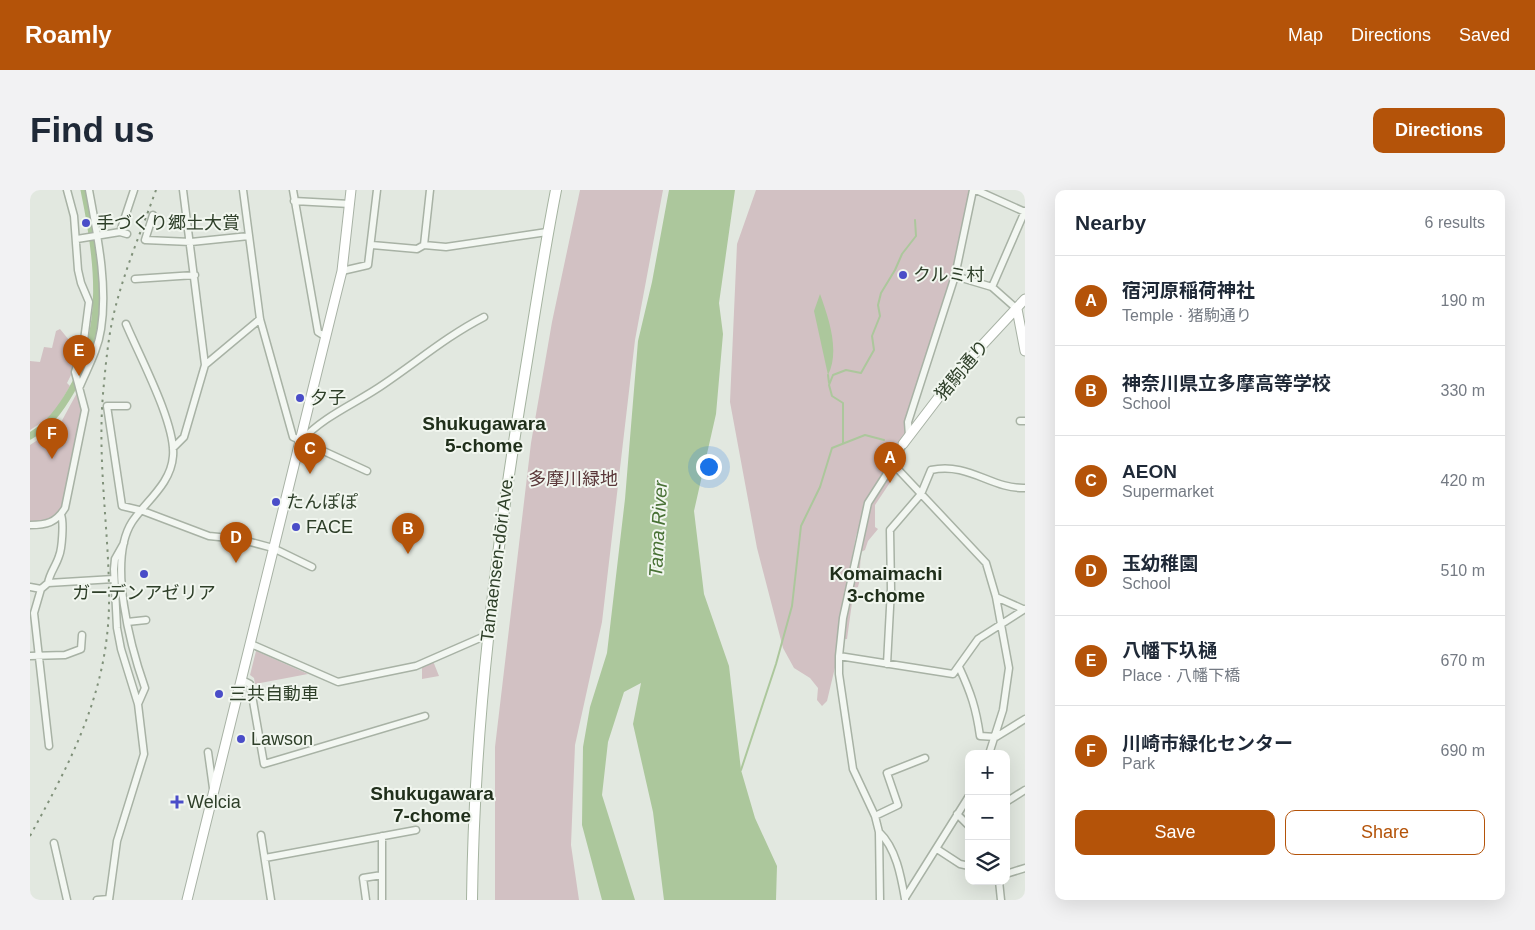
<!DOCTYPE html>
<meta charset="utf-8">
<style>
body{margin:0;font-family:Helvetica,"Noto Sans JP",sans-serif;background:#f2f2f3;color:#1f2937}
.controls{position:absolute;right:15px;bottom:15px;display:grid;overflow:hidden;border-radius:10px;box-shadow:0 5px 20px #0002}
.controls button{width:45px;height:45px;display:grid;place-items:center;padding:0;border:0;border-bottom:1px solid #e0e1e3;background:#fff;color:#1f2937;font:25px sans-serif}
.you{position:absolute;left:678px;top:276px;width:18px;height:18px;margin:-12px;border:4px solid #fff;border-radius:50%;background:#1a73e8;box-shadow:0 0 0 8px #1a73e833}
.badge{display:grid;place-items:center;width:32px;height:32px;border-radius:50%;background:#b45309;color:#fff;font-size:16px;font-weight:700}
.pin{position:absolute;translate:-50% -41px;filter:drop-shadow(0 1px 2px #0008)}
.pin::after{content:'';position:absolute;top:26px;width:18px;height:15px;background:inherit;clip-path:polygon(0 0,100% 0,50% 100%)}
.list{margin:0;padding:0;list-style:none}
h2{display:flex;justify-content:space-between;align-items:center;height:65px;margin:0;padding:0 20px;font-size:21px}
h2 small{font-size:16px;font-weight:400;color:#747a83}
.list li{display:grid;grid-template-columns:32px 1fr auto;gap:15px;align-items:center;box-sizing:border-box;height:90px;padding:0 20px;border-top:1px solid #e0e1e3}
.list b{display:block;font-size:19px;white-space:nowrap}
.list p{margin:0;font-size:16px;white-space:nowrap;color:#747a83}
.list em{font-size:16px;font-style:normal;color:#747a83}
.actions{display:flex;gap:10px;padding:15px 20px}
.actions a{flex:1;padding:11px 0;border:1px solid #b45309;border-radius:10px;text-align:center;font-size:18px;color:#b45309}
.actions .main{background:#b45309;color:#fff}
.icon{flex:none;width:28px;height:28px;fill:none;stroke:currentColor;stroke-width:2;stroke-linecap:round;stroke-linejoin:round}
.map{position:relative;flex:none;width:995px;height:710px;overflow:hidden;border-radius:10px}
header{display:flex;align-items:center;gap:30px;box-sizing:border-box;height:70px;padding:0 25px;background:#b45309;color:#fff}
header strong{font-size:24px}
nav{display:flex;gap:28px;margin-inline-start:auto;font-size:18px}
.intro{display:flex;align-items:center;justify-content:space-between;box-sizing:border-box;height:120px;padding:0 30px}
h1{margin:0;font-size:35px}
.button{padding:12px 22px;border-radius:10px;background:#b45309;color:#fff;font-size:18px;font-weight:700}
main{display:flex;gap:30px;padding:0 30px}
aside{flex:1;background:#fff;border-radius:10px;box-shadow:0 5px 20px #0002}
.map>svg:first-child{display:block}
.green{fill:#d2c1c3}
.water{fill:#acc79c}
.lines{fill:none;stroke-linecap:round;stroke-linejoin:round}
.stream{stroke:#acc79c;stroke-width:2}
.canal{stroke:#acc79c;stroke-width:7}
.street-casing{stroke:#a8b2a5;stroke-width:9}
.secondary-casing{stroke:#a8b2a5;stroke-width:11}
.primary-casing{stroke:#a5b3a0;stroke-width:12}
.street{stroke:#f3f7f2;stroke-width:6}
.secondary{stroke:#fff;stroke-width:9}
.primary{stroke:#fff;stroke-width:10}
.rail{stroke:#80917a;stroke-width:2;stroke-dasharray:2.5 5;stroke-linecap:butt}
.poi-dot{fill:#4a4dc8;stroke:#f1f6ef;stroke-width:2}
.labels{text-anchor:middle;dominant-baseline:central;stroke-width:4;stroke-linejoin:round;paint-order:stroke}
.poi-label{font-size:18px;fill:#2e3f29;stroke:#f1f6ef;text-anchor:start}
.street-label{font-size:18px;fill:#2e3f29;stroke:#f1f6ef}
.park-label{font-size:18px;fill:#5a3739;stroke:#f1f6ef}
.neighbourhood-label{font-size:19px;font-weight:bold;fill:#202f1b;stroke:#f1f6ef}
.water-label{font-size:19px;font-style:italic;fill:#487135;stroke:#f1f6ef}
</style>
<header>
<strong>Roamly</strong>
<nav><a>Map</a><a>Directions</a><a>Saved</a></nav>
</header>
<div class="intro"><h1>Find us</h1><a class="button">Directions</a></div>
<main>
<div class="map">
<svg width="995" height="710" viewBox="0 0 995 710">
<rect width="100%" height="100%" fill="#e2e8e0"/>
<path class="green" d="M550 0H633L605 150 572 432 545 555 541 655 549 710H465V557L501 253 522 132Z
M726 0H940L927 72 876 245 863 259 859 276 838 309 826 346 813 415 807 469 797 511 792 516 787 510 788 498 780 488 764 478 753 458 727 358 700 212 707 54Z
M30 139 48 161 44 179 37 193 40 196 23 225 0 240V171L10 172 14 157 22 158 26 141Z
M48 201 53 222 31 320 19 331 0 333V255L29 236Z
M864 278 867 282 845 315V337L848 339 838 351 835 360 831 362 829 393 828 397 824 398 817 449H814L819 411 840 318Z
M226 461 278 484 225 494 224 488 220 485Z
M403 471 409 486 392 489V476Z"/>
<path class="water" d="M639 0H705L689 113 693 144 686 224 664 321 674 404 699 476 711 580 725 628 747 676 746 710H634L623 622 603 534 611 493 594 502 578 552 572 605 605 710H572L552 635 553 557 560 517 577 463 595 309 608 151 622 92Z
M790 104C799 129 810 161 798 185L784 121Z"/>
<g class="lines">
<path class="stream" d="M798 185 799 193
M813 253V213L802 206 799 195 803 185 816 180 831 183 844 160 842 146 850 126 848 115 851 103 865 80 872 64 886 46 885 30
M711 580 746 474 762 416 771 336 790 297 802 258 835 245 854 250"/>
<path class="canal" d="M0 246C19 235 30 220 41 201 78 140 68 67 54 0"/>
<defs>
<path id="street" d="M213 0 230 129 263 247 337 281
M263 0 288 142 296 147
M946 0 995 22
M264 11 320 14
M123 25 115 50 161 52 219 46
M90 42 104 0
M47 49 90 42 97 44
M342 55 387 59 394 55 416 57 517 42
M394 55 400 0
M312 81 338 75 347 0
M925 86 962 97 987 119
M105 89 165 85
M962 97 995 21
M96 134C109 165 146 234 143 266 141 294 116 311 102 332 77 371 101 458 115 498L108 514
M175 175 230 129
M50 196C58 177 68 160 71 139 78 94 67 44 59 0
M97 216H77L92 316 113 321 179 346 209 349 243 358 282 377
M990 231H995
M879 246 878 232 925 86 943 0
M272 250C295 225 327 213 354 194 388 171 417 146 454 127
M143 258 154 247 175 175 153 0
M863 274 956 373 966 407 979 478 973 520 959 564
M0 335C16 335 26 333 35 318L55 220 45 182 53 158 59 112 51 93 48 80 44 26 37 0
M18 393C20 382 26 376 29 366 32 359 34 332 31 325
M0 397 11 399
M966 407 993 419
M97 432 116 430
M221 454 308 492 386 476 457 445
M0 466 35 465 51 459 52 445
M809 466 923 484 948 449 995 419
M857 474 861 399 860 340 891 304 901 280C939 272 961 299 995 298
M929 477C941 503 946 518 950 546L966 547 995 529
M212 490 220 494 234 574 395 526
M19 556 4 423 11 399 18 393 84 389
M178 562 183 598
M976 612 995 600
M927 624 939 636
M845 626 868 615 857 583 895 568
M849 642C866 658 871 686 875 709
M231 645 241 710
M24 653 37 710
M907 659 930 674 939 676
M235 668 386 640
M976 684 995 678
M969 691 971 710
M875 708 939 606
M67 710 79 709
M79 710 87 651 114 564 108 514 91 459 87 438 84 379 85 369 94 353
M336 710 333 688 352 685
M352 710V646
M850 710 849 642 845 626 823 579 809 484V466L813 428 838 313 863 274 873 254"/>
<path id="secondary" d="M987 119 995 161
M873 254 931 178 995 109
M157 710 305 109 312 81 321 0"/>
<path id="primary" d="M442 710C444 532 466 358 495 183 505 122 514 61 526 0"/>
</defs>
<use href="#street" class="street-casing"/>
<use href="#secondary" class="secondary-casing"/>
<use href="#primary" class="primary-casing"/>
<use href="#street" class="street"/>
<use href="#secondary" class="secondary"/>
<use href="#primary" class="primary"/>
<path class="rail" d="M0 646C41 571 77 504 79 416 80 345 67 276 73 204 75 182 77 159 81 137 90 90 110 45 126 0"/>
</g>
<g class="poi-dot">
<circle cx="56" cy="33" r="5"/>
<circle cx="873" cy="85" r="5"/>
<circle cx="270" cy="208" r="5"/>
<circle cx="246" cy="312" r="5"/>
<circle cx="266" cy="337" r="5"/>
<circle cx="114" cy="384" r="5"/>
<circle cx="189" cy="504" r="5"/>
<circle cx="211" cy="549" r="5"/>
<path d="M144.5 604.5h5v5h5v5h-5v5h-5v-5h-5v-5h5z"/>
</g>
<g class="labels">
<g class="poi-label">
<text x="66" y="33">手づくり郷土大賞</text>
<text x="883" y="85">クルミ村</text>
<text x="280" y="208">夕子</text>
<text x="256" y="312">たんぽぽ</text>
<text x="276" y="337">FACE</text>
<text x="114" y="403" text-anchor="middle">ガーデンアゼリア</text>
<text x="199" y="504">三共自動車</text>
<text x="221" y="549">Lawson</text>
<text x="157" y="612">Welcia</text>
</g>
<g class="street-label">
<text transform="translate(932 180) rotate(-50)">猪駒通り</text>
<text transform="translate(467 368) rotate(-83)">Tamaensen-dōri Ave.</text>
</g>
<g class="park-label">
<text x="543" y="289">多摩川緑地</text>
</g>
<g class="neighbourhood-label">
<text x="454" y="233">Shukugawara<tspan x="454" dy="22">5-chome</tspan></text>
<text x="856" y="383">Komaimachi<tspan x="856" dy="22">3-chome</tspan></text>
<text x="402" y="603">Shukugawara<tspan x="402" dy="22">7-chome</tspan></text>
</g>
<g class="water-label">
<text transform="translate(628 339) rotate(-87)">Tama River</text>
</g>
</g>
</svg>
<div class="controls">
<button>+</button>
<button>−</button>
<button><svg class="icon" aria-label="layers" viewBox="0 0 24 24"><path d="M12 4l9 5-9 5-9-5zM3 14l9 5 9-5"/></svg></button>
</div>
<div class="you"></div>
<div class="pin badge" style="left:860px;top:293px">A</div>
<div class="pin badge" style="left:378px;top:364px">B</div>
<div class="pin badge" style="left:280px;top:284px">C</div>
<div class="pin badge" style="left:206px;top:373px">D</div>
<div class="pin badge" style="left:49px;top:186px">E</div>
<div class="pin badge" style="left:22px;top:269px">F</div>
</div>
<aside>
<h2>Nearby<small>6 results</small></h2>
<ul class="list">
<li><span class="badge">A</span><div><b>宿河原稲荷神社</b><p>Temple · 猪駒通り</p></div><em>190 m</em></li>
<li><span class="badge">B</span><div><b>神奈川県立多摩高等学校</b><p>School</p></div><em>330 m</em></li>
<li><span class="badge">C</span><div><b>AEON</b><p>Supermarket</p></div><em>420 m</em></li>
<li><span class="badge">D</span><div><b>玉幼稚園</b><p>School</p></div><em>510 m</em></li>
<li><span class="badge">E</span><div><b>八幡下圦樋</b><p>Place · 八幡下橋</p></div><em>670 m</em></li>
<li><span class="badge">F</span><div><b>川崎市緑化センター</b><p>Park</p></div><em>690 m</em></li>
</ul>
<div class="actions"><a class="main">Save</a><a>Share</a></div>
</aside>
</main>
